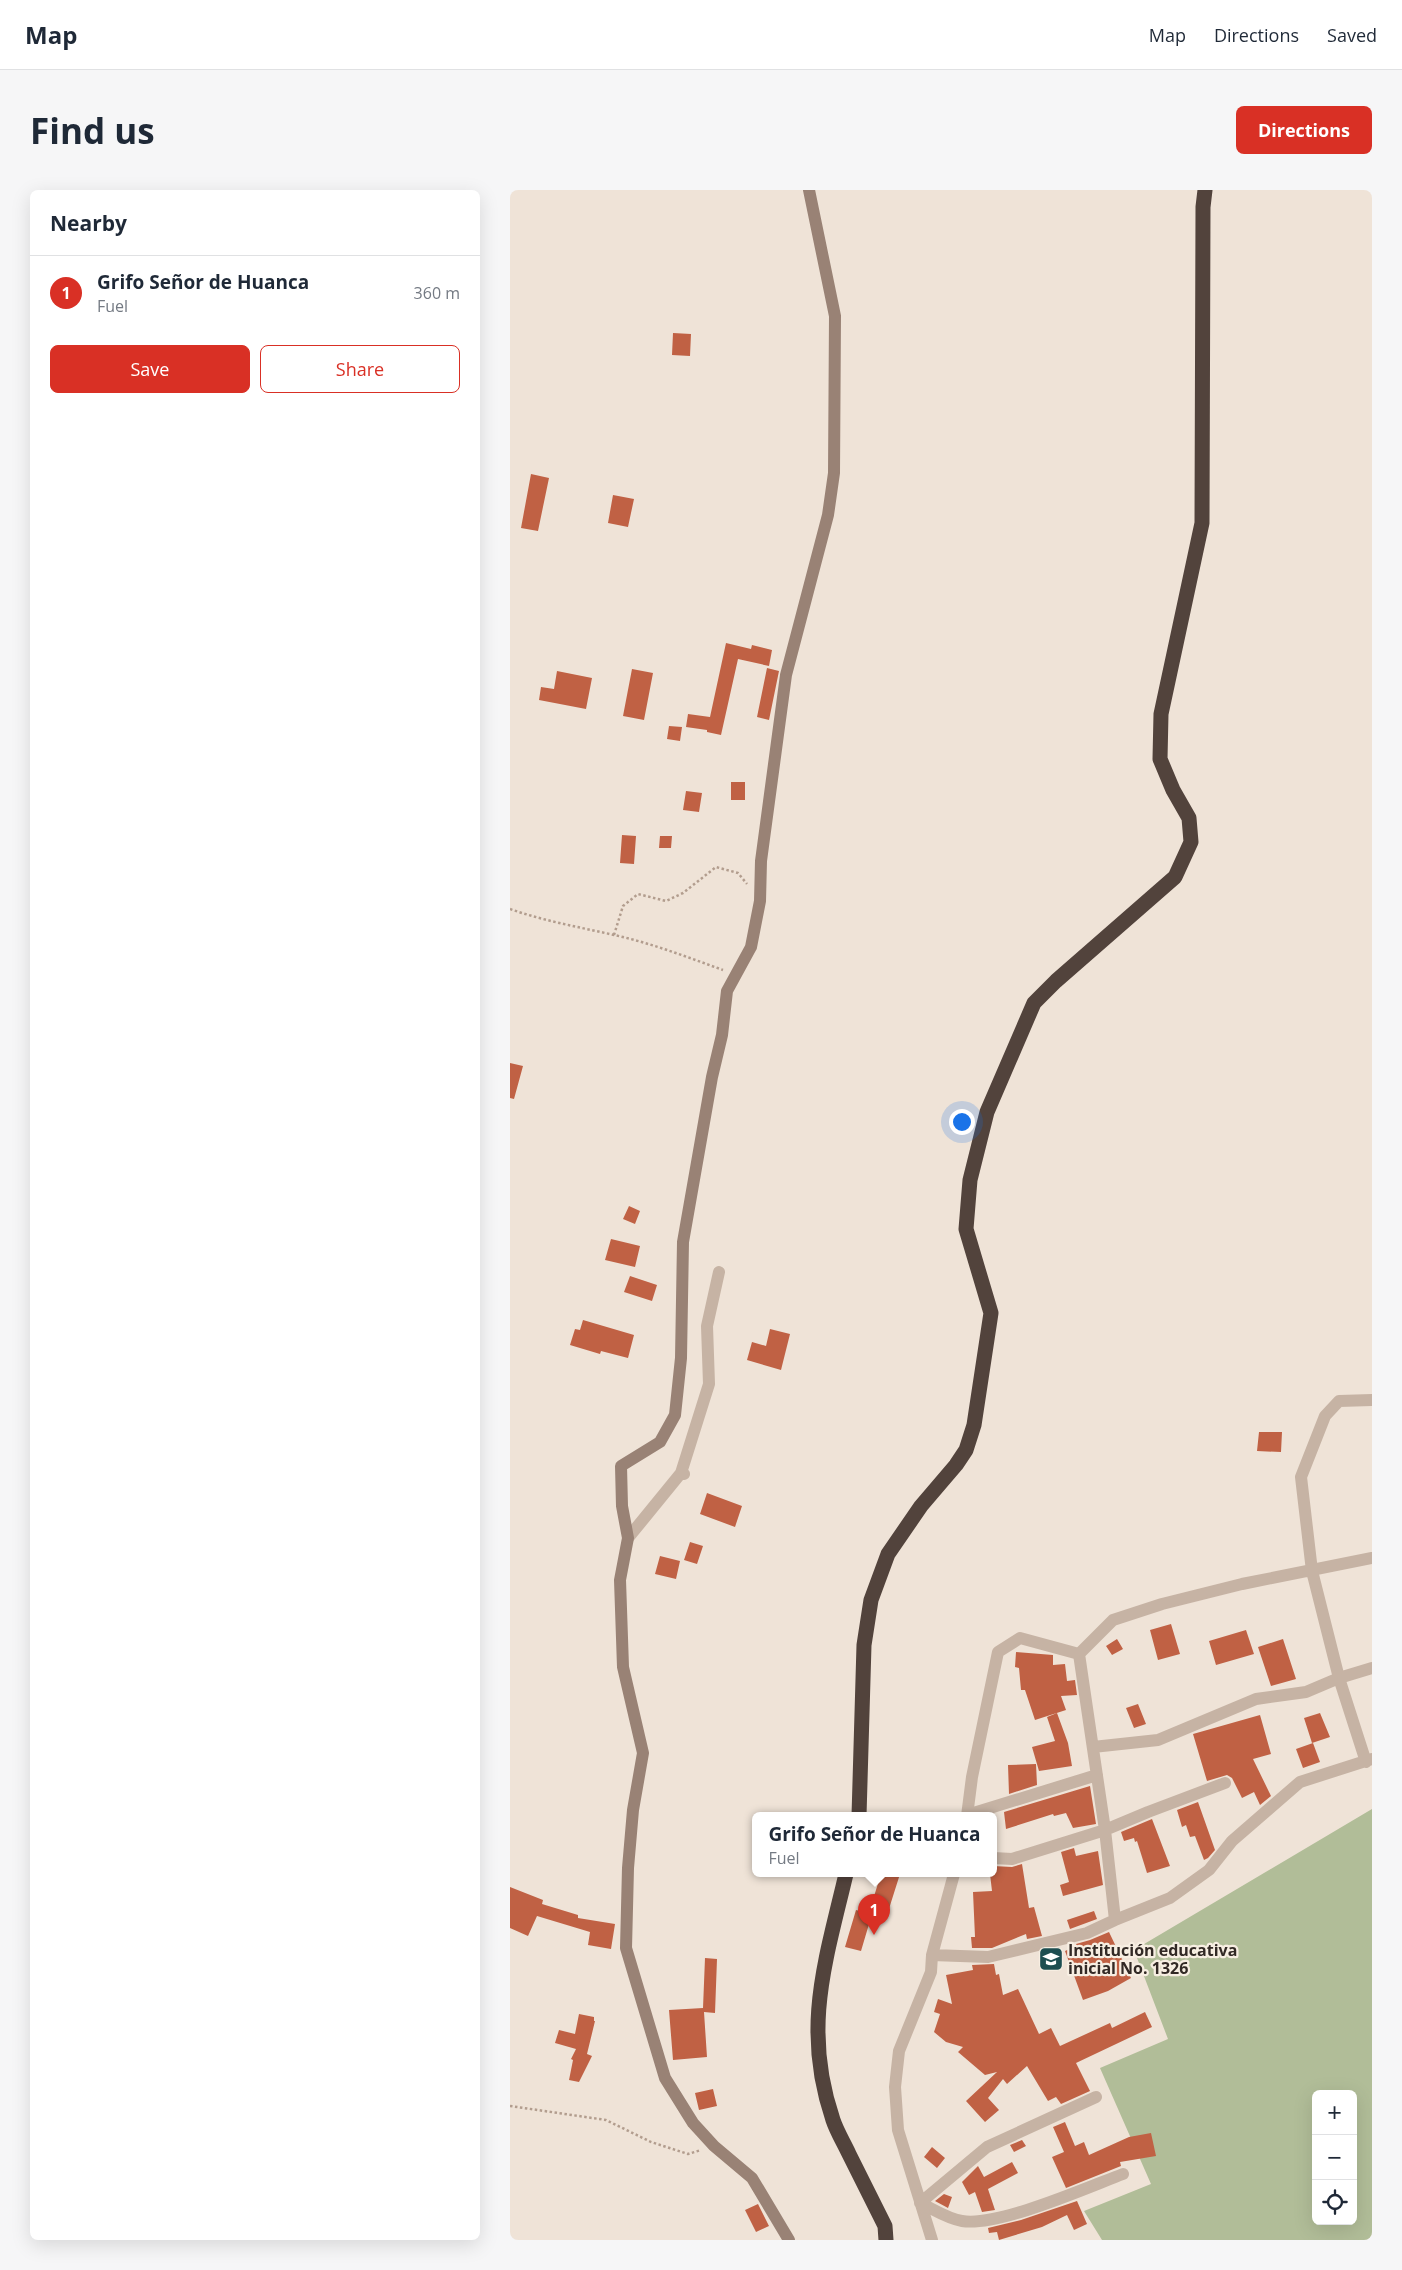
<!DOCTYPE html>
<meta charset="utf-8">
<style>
body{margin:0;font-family:"Open Sans",sans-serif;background:#f6f6f7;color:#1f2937}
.controls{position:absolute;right:15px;bottom:15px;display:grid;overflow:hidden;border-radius:8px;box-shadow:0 5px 20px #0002}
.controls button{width:45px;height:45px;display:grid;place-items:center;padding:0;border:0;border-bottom:1px solid #e0e1e3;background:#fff;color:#1f2937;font:25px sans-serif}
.you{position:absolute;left:451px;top:931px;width:18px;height:18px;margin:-12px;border:4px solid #fff;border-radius:50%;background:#1a73e8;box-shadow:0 0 0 8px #1a73e833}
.badge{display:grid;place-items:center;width:32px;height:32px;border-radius:50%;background:#d93025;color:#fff;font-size:16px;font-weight:700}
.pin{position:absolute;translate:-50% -41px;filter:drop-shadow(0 1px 2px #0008)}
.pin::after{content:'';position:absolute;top:26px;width:18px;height:15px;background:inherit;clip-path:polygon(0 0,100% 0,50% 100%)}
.popup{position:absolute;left:242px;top:1622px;width:245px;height:65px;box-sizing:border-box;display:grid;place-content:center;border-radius:8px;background:#fff;filter:drop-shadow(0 1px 4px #0005);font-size:16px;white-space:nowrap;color:#747a83}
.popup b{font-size:19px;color:#1f2937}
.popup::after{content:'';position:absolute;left:50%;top:100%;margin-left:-10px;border:10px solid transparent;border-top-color:#fff}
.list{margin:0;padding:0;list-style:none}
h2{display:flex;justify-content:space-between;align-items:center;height:65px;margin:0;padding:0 20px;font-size:21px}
h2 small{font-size:16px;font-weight:400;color:#747a83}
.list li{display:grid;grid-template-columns:32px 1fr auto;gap:15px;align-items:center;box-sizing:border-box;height:75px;padding:0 20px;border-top:1px solid #e0e1e3}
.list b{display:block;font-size:19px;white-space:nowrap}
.list p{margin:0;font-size:16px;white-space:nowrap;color:#747a83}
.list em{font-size:16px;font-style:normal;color:#747a83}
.actions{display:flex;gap:10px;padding:15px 20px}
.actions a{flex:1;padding:11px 0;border:1px solid #d93025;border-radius:8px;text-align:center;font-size:18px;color:#d93025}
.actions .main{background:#d93025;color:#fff}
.icon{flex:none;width:28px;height:28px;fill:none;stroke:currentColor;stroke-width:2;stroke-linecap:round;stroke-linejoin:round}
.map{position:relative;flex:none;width:862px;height:2050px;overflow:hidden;border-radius:8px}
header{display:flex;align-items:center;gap:30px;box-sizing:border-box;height:70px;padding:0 25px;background:#fff;border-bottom:1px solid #e0e1e3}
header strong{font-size:24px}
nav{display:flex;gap:28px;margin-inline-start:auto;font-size:18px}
.intro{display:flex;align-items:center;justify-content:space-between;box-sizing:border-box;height:120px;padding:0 30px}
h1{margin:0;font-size:35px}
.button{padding:12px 22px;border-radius:8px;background:#d93025;color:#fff;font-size:18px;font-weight:700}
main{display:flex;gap:30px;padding:0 30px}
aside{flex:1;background:#fff;border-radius:8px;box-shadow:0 5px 20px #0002}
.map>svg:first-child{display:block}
.green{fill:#b1bd98;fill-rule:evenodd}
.building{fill:#c06144}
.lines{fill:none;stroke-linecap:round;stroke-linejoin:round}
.path{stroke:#b29d8e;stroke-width:2.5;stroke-dasharray:2.5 2.5;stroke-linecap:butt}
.street{stroke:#c6b3a4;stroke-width:12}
.secondary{stroke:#998275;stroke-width:12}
.highway{stroke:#52433c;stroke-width:15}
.labels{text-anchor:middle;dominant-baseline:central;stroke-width:4.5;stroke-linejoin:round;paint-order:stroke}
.poi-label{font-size:16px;font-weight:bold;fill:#322925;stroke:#f7eee2;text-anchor:start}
</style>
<header>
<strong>Map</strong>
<nav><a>Map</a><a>Directions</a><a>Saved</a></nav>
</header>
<div class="intro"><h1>Find us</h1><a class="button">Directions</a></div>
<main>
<aside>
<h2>Nearby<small></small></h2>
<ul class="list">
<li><span class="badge">1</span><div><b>Grifo Señor de Huanca</b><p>Fuel</p></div><em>360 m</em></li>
</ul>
<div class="actions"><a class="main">Save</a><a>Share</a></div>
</aside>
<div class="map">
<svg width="862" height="2050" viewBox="0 0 862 2050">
<rect width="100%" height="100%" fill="#efe3d7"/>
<path class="green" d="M862 1619V2050H592L574 2021 641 1994 590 1878 658 1849 624 1760ZM806 1904H843V2031H806Z"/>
<path class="building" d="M163 143 181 144 180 166 162 165Z
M21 284 39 288 28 341 11 338Z
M103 305 124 309 118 337 98 333Z
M216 453 241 459 242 455 262 460 259 476 228 469 211 545 197 542V540L176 537 178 524 200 527Z
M257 478 269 481 259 530 247 527Z
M122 479 143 483 134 530 113 526Z
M47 481 82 488 76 519 29 510 31 497 44 499Z
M159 536 172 537 170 551 157 549Z
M221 592H235V610H221Z
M176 601 192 603 189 622 173 620Z
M112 645 126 646 124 674 110 673Z
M150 646H162L161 658H149Z
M0 873 13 876 4 909 0 908Z
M119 1016 130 1021 125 1034 113 1029Z
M101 1049 130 1056 125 1077 95 1070Z
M120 1086 147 1095 142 1111 114 1102Z
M73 1130 124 1145 118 1168 91 1161 90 1164 60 1155 65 1139 70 1140Z
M260 1139 280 1144 271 1180 237 1170 242 1152 256 1156Z
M749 1242H772L771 1262 747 1261Z
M197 1303 232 1316 225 1337 190 1324Z
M180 1352 193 1356 187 1374 174 1370Z
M150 1366 170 1371 166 1389 145 1384Z
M661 1434 670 1464 648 1470 640 1440Z
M736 1440 744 1464 706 1475 699 1451Z
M607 1449 613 1459 602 1465 596 1456Z
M773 1449 786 1489 761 1496 748 1457Z
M506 1462 543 1465V1475L555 1474 557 1491 565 1490 567 1505 551 1506 556 1520 525 1530 515 1500H511L509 1478 505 1477Z
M628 1514 636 1534 624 1538 616 1518Z
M547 1523 558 1553 562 1576 529 1581 522 1557 545 1551 537 1527Z
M810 1523 820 1547 802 1553 794 1528Z
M750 1525 761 1564 743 1569 761 1606 750 1615 744 1602 732 1608 722 1588 717 1585 697 1591 683 1544Z
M803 1553 810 1572 793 1578 786 1559Z
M526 1574 527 1595 499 1604 498 1575Z
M580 1596 586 1634 563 1638 556 1623 544 1626 543 1624 496 1639 494 1622Z
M688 1612 705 1660 698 1668 694 1670 685 1646 680 1647 676 1635 672 1637 667 1620Z
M642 1629 660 1676 637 1683 627 1651 625 1652 624 1648 614 1651 611 1642Z
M564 1658 566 1666 588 1661 593 1695 553 1706 550 1695 559 1692 551 1662Z
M512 1674 519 1718 524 1717 532 1746 517 1749 516 1744 482 1758H462L461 1747H465L463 1702 482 1701 480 1684H483V1676L502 1677Z
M371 1684H390L377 1725 360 1719Z
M0 1697 33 1710 32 1714 68 1725V1728L105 1734 101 1759 78 1755 80 1742 27 1726 18 1746 0 1738Z
M346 1720 362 1724 351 1761 335 1757Z
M584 1721 587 1729 560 1739 557 1730Z
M599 1742 621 1788 598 1801 573 1810 555 1761 566 1756V1754L580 1750Z
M195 1768 207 1769 205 1823 194 1822 197 1867 163 1870 159 1820 193 1818Z
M484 1774 486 1785 489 1784 493 1805 508 1799 529 1844 541 1838 550 1856 600 1833 602 1838 635 1822 642 1837 566 1873 580 1901 551 1914 546 1907 538 1911 517 1876 497 1894 493 1889 478 1908 489 1920 475 1932 456 1911 487 1882 475 1885 448 1862 453 1857 436 1852 424 1842 430 1824 424 1822 428 1809 442 1814 436 1785 463 1780 462 1775Z
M69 1824 84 1827V1831H85L77 1864 82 1866 69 1892 59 1890 63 1870 61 1869 66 1859 45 1853 49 1840 65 1844Z
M203 1899 207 1916 189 1920 185 1903Z
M555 1932 565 1956 574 1952 579 1965 619 1947 641 1943 646 1966 610 1972 611 1976 556 1998 542 1967 554 1962 543 1937Z
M512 1950 516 1956 504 1962 500 1955Z
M422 1957 435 1968 427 1978 414 1967Z
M502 1972 508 1983 478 1999 485 2020 472 2022 465 2002 459 2005 452 1992 468 1976 474 1987Z
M434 2004 442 2007 438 2018 425 2011Z
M567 2011 577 2034 564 2040 557 2025 532 2037 489 2050 487 2042 479 2043 478 2038 511 2030Z
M248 2014 259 2036 246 2042 235 2020Z"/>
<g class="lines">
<path class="path" d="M0 719C34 731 69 737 104 745 141 753 177 767 213 780
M104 745 113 716 128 704 156 711 173 703 206 677 228 683 237 694
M0 1916 96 1930 141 1952 178 1964 191 1960"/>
<path class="street" d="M171 1283 199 1194 197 1136 209 1082
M118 1348 171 1283 174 1284
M569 1464 603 1430 652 1414 732 1394 862 1368
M583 1557 648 1550 746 1509 796 1502 829 1488 862 1478
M856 1572 829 1488 802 1381 791 1287 815 1226 829 1211 862 1210
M457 1625 587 1585
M457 1626 462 1587 488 1462 510 1448 569 1464 595 1640 605 1730 660 1708 699 1680 722 1651 790 1592 862 1569
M483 1668 502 1669 595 1640 638 1622 715 1593
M422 1765 478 1767 577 1743 605 1730
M586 1907 477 1957 410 2013C423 2019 438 2029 452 2031 488 2037 576 1998 613 1984
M422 2050 388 1940 385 1897 389 1861 421 1782 422 1765 444 1684"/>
<path class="secondary" d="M279 2050 242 1988 204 1956 183 1933 155 1888 116 1758 118 1678 123 1620 133 1563 113 1477 110 1390 118 1348 112 1316 111 1276 150 1252 165 1225 171 1168 173 1052 202 887 212 845 217 801 241 757 250 711 251 671 276 485 318 325 324 283 325 126 299 0"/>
<path class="highway" d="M349 1626 354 1455 361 1410 378 1364 411 1316 446 1275 456 1260 464 1235 481 1123 456 1039 460 990 477 922 524 813 546 791 665 687 681 652 679 628 663 600 650 569 651 524 692 333 693 17 695 0
M336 1684C315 1773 292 1839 323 1930 327 1942 334 1953 339 1964 351 1988 363 2012 375 2036L376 2050"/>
</g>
<defs>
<symbol id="school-square" viewBox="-11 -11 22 22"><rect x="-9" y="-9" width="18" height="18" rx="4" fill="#1d4e51" stroke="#f7eee2"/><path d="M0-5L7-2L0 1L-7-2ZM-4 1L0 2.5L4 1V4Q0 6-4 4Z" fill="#fff"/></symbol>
</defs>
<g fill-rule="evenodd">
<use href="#school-square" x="527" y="1755" width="28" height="28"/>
</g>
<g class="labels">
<g class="poi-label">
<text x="558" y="1760">Institución educativa<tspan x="558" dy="18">inicial No. 1326</tspan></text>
</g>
</g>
</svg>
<div class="controls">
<button>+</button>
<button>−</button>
<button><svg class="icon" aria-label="locate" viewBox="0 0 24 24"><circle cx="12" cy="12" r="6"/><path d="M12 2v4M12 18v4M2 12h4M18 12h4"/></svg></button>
</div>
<div class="you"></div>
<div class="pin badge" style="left:364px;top:1745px">1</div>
<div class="popup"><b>Grifo Señor de Huanca</b>Fuel</div>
</div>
</main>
